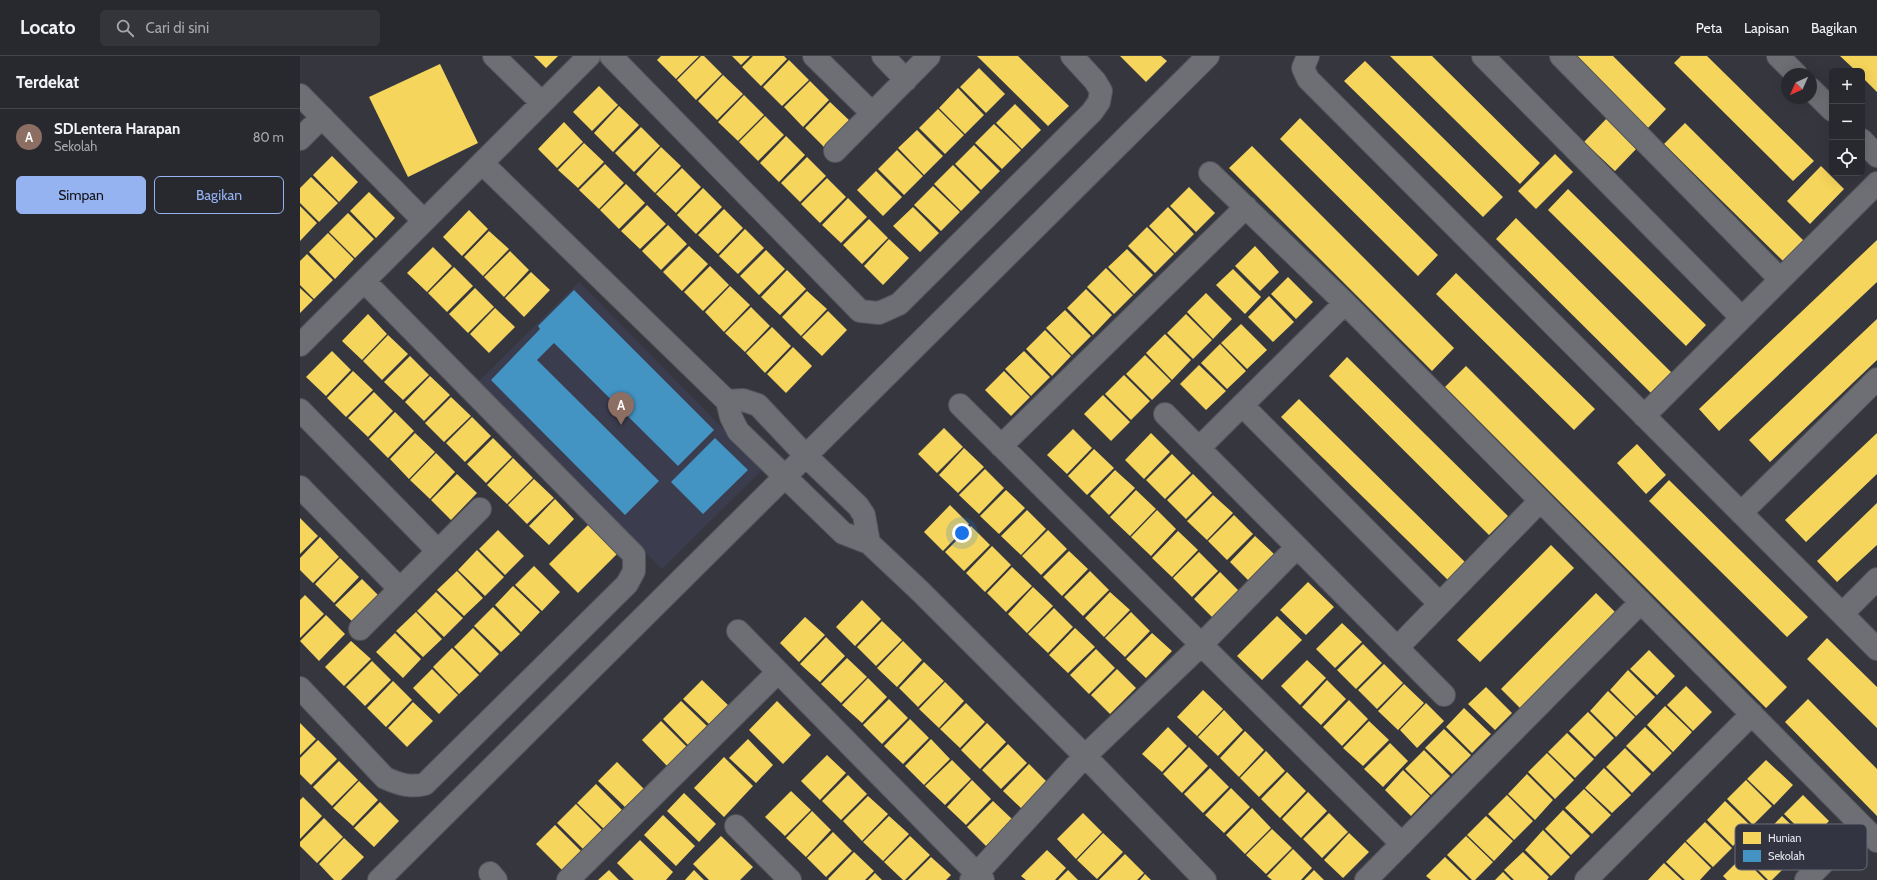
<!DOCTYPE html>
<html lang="id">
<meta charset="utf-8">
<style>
body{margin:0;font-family:Cabin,sans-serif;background:#34353a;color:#f1f3f6}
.controls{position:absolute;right:12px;top:12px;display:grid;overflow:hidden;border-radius:6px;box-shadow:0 4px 16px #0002}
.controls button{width:36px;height:36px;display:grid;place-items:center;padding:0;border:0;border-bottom:1px solid #44454a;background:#28292e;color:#f1f3f6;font:20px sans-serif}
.compass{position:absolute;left:1481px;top:12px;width:36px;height:36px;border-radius:50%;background:#28292e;box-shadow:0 4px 16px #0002;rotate:225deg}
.you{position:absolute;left:662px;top:477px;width:14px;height:14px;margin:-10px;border:3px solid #fff;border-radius:50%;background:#1a73e8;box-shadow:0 0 0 6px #1a73e833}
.badge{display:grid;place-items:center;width:26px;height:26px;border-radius:50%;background:#95b2f1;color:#fff;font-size:13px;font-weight:700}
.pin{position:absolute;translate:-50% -33px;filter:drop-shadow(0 1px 2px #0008)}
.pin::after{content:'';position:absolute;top:21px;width:14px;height:12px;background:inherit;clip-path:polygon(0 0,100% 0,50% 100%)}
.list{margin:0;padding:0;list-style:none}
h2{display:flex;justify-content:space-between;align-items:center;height:52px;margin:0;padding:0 16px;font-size:17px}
h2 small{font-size:13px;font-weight:400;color:#a5a6aa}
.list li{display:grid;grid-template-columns:26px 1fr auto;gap:12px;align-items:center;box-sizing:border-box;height:56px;padding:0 16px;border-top:1px solid #44454a}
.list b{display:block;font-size:15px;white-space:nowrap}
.list p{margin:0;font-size:13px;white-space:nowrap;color:#a5a6aa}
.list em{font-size:13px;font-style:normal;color:#a5a6aa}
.actions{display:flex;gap:8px;padding:12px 16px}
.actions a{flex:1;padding:9px 0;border:1px solid #95b2f1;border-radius:6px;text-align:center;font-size:14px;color:#95b2f1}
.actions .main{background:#95b2f1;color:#111}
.icon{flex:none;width:22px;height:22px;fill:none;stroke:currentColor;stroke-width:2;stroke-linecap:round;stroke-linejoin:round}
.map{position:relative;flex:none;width:1577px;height:824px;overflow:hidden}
header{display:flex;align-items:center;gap:24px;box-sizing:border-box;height:56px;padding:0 20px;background:#28292e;border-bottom:1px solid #44454a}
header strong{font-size:19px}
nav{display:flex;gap:22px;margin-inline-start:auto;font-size:14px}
.search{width:280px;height:36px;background:#34353a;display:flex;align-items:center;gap:10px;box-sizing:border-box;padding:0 14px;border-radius:6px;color:#a5a6aa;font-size:15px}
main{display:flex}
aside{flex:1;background:#28292e}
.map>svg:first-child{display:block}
.built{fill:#3b3c4e}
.homes{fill:#f6d55c}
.schools{fill:#4393c3}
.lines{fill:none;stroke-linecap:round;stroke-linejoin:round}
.minor-casing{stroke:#535459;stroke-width:24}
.minor{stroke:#6e6f75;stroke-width:22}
.key{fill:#333441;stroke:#696a76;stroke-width:1}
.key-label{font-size:11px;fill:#e7e8f0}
</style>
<header>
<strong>Locato</strong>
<div class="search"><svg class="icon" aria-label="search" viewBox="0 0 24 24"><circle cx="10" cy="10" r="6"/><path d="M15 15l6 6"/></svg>Cari di sini</div>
<nav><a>Peta</a><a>Lapisan</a><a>Bagikan</a></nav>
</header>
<main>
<aside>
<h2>Terdekat<small></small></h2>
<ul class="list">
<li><span class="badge" style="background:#8d6e63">A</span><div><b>SDLentera Harapan</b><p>Sekolah</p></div><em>80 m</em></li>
</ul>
<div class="actions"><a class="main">Simpan</a><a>Bagikan</a></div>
</aside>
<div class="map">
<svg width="1577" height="824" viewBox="0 0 1577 824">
<rect width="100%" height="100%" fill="#36373e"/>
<path class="built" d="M279 226 463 413 362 513 178 326Z"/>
<path class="homes" d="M234 0H258L246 12Z
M361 0H399L376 23 357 4Z
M401 0H404L422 18 396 44 377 24Z
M432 0H450L441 9Z
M453 0H484L487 3 461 30 442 11Z
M677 0H718L769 50 748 70Z
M820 0H861L867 5 846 26Z
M1090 0H1132L1240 107 1220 128Z
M1271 0H1313L1366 53 1346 74Z
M1381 0H1407L1514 105 1493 125 1374 7Z
M1540 0H1577V36L1562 21V15H1556Z
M489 4 509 24 482 50 463 31Z
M1065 5 1203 141 1183 161 1044 25Z
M140 8 178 87 108 121 69 41Z
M679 12 705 38 686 57 660 31Z
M423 19 443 38 417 64 398 45Z
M510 25 529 44 503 71 484 51Z
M299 30 318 49 292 75 273 56Z
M658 32 684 59 665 78 639 52Z
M444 39 464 59 438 85 418 66Z
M530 46 550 65 524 91 505 72Z
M715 48 741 74 722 93 696 67Z
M319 50 339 69 313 96 294 77Z
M638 53 664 79 645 98 619 72Z
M465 60 484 79 458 105 439 86Z
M1308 61 1339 90 1315 115 1284 86Z
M1000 62 1138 199 1118 220 980 83Z
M264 66 283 86 257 112 238 93Z
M1385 67 1504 185 1483 205 1364 88Z
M694 68 721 94 702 113 675 87Z
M341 71 360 90 334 116 315 97Z
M617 74 643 100 624 119 598 92Z
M486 80 505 99 479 126 460 107Z
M284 87 304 106 278 132 258 114Z
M674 89 700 115 681 134 655 108Z
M952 90 1154 292 1132 315 929 112Z
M361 91 381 110 355 137 336 118Z
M597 94 623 120 604 139 578 113Z
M1255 98 1273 116 1236 153 1218 135Z
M32 100 58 126 39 146 13 119Z
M507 101 526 120 500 146 481 127Z
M305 108 324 127 299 153 279 134Z
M653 109 680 136 661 155 634 128Z
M1521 110 1544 133 1510 168 1487 145Z
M382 112 401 131 376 157 356 138Z
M576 115 602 141 583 160 557 134Z
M11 121 38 147 19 166 0 147V132Z
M527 122 546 141 520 167 501 148Z
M326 128 345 147 319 173 300 154Z
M633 130 660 156 641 175 614 149Z
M889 131 915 157 896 176 870 150Z
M403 132 422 151 396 178 377 159Z
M1268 133 1406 269 1386 290 1248 154Z
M69 136 95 162 76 182 50 155Z
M548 142 567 161 541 187 522 169Z
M347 149 366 168 340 193 321 175Z
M0 150 17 167 0 185Z
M613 151 639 177 620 196 593 170Z
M868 151 894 178 875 197 849 170Z
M424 153 443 172 418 198 398 179Z
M169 154 188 173 162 200 143 181Z
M48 157 74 183 55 202 29 176Z
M1216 162 1374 319 1354 340 1196 183Z
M569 163 588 182 562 208 543 189Z
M368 169 387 188 361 214 342 195Z
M847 171 874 198 855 217 828 190Z
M445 173 464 192 438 218 419 200Z
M189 175 209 193 183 220 164 201Z
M28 177 54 203 35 223 9 196Z
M589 183 609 202 583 229 564 210Z
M1577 184V226L1419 375 1399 353Z
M389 190 408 208 382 235 363 216Z
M955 190 979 216 960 235 935 210Z
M133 191 152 210 127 236 107 217Z
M827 193 853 219 834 238 808 211Z
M466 194 485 213 459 239 440 220Z
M210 195 229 214 204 241 184 221Z
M7 198 33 224 14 243 0 229V205Z
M410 210 429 229 403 255 384 236Z
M154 211 173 230 147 256 128 237Z
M806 212 833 239 814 258 787 231Z
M933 213 961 241 945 258 916 229Z
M487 214 506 233 480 259 461 241Z
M231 216 250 234 224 261 205 242Z
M1156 217 1295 353 1274 374 1136 238Z
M988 221 1013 246 996 263 971 238Z
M430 230 450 249 424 276 405 256Z
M0 232 13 244 0 257Z
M175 232 194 251 168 277 149 258Z
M786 233 812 259 793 279 767 252Z
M507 235 527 253 501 280 482 261Z
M906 237 932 263 913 283 887 256Z
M969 240 994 266 973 286 948 261Z
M451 251 470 270 445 296 425 277Z
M195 252 215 271 189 297 170 278Z
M765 254 791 280 772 299 746 272Z
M528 255 547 274 522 300 502 281Z
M68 258 87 278 62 304 42 285Z
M886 258 912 284 893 303 867 277Z
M1577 263V304L1470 406 1449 384Z
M941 268 967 294 947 313 921 287Z
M472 271 491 290 465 317 446 297Z
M745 274 771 300 752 320 726 293Z
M865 278 891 304 872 324 846 297Z
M88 279 108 298 82 324 63 305Z
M920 288 946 315 927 333 901 307Z
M493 291 512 310 486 337 467 318Z
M32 295 51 314 26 340 6 321Z
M724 295 750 321 731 340 705 313Z
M845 299 871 325 852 344 826 318Z
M110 300 129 319 103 344 84 326Z
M1047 301 1208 460 1189 479 1029 320Z
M899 309 926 335 906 354 880 328Z
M1166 310 1487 631 1466 652 1145 331Z
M53 315 73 334 46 361 27 342Z
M704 315 730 341 711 360 685 334Z
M824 319 850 345 831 364 805 338Z
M130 320 150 339 124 365 105 346Z
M74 336 93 355 68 381 48 362Z
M803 339 830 366 811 385 784 358Z
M151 341 171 360 144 386 125 367Z
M999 343 1167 508 1150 526 981 361Z
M95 356 114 375 88 402 69 383Z
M172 361 191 380 165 406 146 387Z
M644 372 663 391 637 417 618 398Z
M773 373 792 392 767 418 747 399Z
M115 377 135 396 109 423 90 403Z
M851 377 870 396 844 423 825 404Z
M1577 377V418L1506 486 1485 464Z
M193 382 212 401 186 427 167 408Z
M1337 388 1366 419 1346 438 1317 407Z
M664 392 684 411 658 437 639 419Z
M794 393 814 412 787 439 768 420Z
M136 397 155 416 130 443 110 424Z
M872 398 891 417 865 443 846 424Z
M213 402 233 422 207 448 187 429Z
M685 413 704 432 679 458 659 439Z
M815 414 835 432 809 459 790 440Z
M157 418 177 437 151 464 131 444Z
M893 418 912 437 886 463 867 444Z
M234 423 254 442 227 468 208 449Z
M1369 424 1508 561 1487 581 1349 445Z
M706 434 725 452 699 478 680 460Z
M836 434 856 453 830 480 810 461Z
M913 439 933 457 907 484 887 465Z
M255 443 274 463 249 489 229 470Z
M1577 447V489L1537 526 1517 505Z
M650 449 669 468 643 495 624 476Z
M727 454 746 473 721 499 701 480Z
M857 454 876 473 851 500 831 481Z
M934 459 953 478 927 504 908 485Z
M0 462 18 480 0 498Z
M291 466 320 495 278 537 249 508Z
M671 470 690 489 664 515 645 496Z
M198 474 224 500 205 519 179 493Z
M748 474 767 493 741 519 722 500Z
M878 475 898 494 872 521 852 502Z
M955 480 974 498 949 525 930 506Z
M20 481 39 501 13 527 0 514V502Z
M1251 489 1274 512 1180 606 1157 584Z
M692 490 711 509 685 536 666 517Z
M177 494 204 521 185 540 158 514Z
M769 495 788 513 762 540 743 521Z
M899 496 918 515 892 541 873 522Z
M40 502 59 521 34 547 15 528Z
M234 510 260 536 242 555 215 529Z
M712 511 732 530 706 556 687 537Z
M157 515 183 542 164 560 137 534Z
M790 515 809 534 783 560 764 541Z
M920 516 939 535 913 562 894 543Z
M62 523 81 542 55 568 35 549Z
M1008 526 1034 551 1006 579 980 554Z
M213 530 240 556 221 576 195 549Z
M733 531 753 550 727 577 708 558Z
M136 536 163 562 144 581 117 555Z
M810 536 830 554 804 581 785 562Z
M1296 537 1318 559 1223 655 1201 633Z
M5 539 24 558 0 582V544Z
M562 544 581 563 555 590 536 571Z
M193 551 220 578 201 596 174 570Z
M754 552 773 571 748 597 728 578Z
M116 556 142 583 123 601 96 575Z
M831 556 850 575 825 601 805 582Z
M26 559 45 578 19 605 0 585Z
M977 560 1002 584 962 624 937 600Z
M505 561 525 579 499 606 480 587Z
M582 565 602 584 576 610 557 591Z
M1042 567 1062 586 1035 612 1016 593Z
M173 572 199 598 180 617 154 591Z
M775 572 795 591 768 617 749 599Z
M95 577 121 603 103 622 76 596Z
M852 577 872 595 846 622 826 603Z
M526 581 545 600 520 626 500 608Z
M1527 582 1577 631V672L1507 603Z
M51 585 71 603 44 630 25 611Z
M603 585 622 604 597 631 577 612Z
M1063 588 1082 607 1056 633 1037 614Z
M152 592 179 619 159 638 133 611Z
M796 593 815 612 789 638 770 619Z
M1349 594 1375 620 1357 639 1330 613Z
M547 602 567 621 541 647 521 628Z
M1007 604 1026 622 1000 649 981 630Z
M72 605 91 624 65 650 46 631Z
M624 606 644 625 618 651 599 632Z
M1084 608 1103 627 1077 653 1058 634Z
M132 613 158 639 139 658 113 632Z
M817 613 836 632 810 658 791 639Z
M1328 614 1355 641 1336 660 1310 634Z
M568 622 587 641 562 667 542 649Z
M402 624 429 650 410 669 383 643Z
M1027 624 1046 643 1021 669 1002 651Z
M93 625 112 644 86 671 67 652Z
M645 626 664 645 639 672 619 653Z
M1104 628 1124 647 1098 674 1078 655Z
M1386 630 1412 656 1393 675 1367 649Z
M1186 631 1212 657 1195 674 1168 648Z
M903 634 923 653 897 680 877 661Z
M1308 635 1335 661 1316 681 1290 655Z
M589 643 608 662 582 688 563 669Z
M1508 643 1577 713V760L1485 666Z
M1049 644 1068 663 1042 690 1023 671Z
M381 645 408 671 389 690 363 663Z
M477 645 511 679 483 708 449 674Z
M113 646 133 665 107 691 88 672Z
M666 647 685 666 660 692 640 673Z
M1126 647 1144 665 1117 692 1100 674Z
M1365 650 1392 676 1373 696 1347 669Z
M1164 652 1191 678 1172 697 1146 671Z
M924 654 943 674 918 700 898 681Z
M1288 656 1314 682 1295 701 1269 675Z
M610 663 629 682 603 708 584 690Z
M361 665 388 692 368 711 342 684Z
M1069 665 1089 684 1063 710 1043 692Z
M0 667 16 683 0 699Z
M687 667 706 686 680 713 661 694Z
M868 671 887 690 862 716 842 698Z
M1345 671 1372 697 1353 716 1326 690Z
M1144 673 1171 699 1152 718 1125 692Z
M945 675 964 694 939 721 920 702Z
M1267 677 1294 703 1275 722 1248 696Z
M448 683 473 709 456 727 429 702Z
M631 683 650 703 624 729 605 710Z
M18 684 37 703 11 729 0 718V702Z
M1090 687 1108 705 1083 731 1064 713Z
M708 688 727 707 701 733 682 714Z
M889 691 908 710 882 737 863 718Z
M1325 692 1351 718 1332 737 1306 711Z
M1124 694 1150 720 1131 739 1105 713Z
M966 695 985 715 959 741 940 722Z
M1247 697 1274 724 1255 743 1228 716Z
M527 699 546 717 520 744 501 725Z
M424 701 453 730 424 761 394 732Z
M652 704 671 723 645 749 625 730Z
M1466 704 1493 729 1474 749 1447 723Z
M39 705 58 724 32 750 13 731Z
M317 706 344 733 325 751 298 725Z
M729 708 748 727 722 753 703 735Z
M910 712 929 731 903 757 884 738Z
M1304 712 1331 739 1312 757 1285 732Z
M1103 714 1130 740 1111 760 1085 734Z
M987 716 1006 735 980 762 961 743Z
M1227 718 1253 744 1235 764 1208 738Z
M548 719 567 738 541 764 522 745Z
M672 724 691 743 666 769 647 751Z
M1446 724 1472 750 1453 769 1427 743Z
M59 725 78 744 53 770 33 752Z
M296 728 322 754 304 773 277 747Z
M931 732 950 751 924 777 905 759Z
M1284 733 1311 759 1292 778 1265 752Z
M491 735 511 754 485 780 465 761Z
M1008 736 1027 755 1001 782 982 763Z
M384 737 416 768 399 786 367 755Z
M1207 739 1233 765 1214 784 1188 758Z
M1503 739 1529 765 1511 784 1484 758Z
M568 740 588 758 562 785 543 765Z
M3 741 22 760 0 783V744Z
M693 745 712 763 686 790 667 771Z
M1425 745 1452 771 1433 790 1407 764Z
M80 746 99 765 74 791 54 772Z
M276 748 302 774 283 793 257 767Z
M952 752 971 772 945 798 926 779Z
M1263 754 1290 780 1271 799 1245 773Z
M512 755 531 774 506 801 486 782Z
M783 757 802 776 776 803 757 783Z
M1029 757 1048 776 1022 802 1003 783Z
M363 759 395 790 376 810 344 779Z
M589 760 609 778 583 805 563 786Z
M1186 760 1213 785 1194 805 1167 779Z
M1482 760 1509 786 1490 805 1464 779Z
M24 762 43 781 17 807 0 790V786Z
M1405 766 1432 792 1413 811 1386 785Z
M255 769 281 795 262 814 236 788Z
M972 773 992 792 966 818 946 799Z
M1243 774 1270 801 1251 820 1225 794Z
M533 776 552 795 526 821 507 802Z
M803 777 823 796 797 823 777 804Z
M1049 777 1069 796 1043 822 1024 804Z
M421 780 453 811 440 824H409L393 808Z
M610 780 630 799 605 824H603L584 806Z
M1166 780 1193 806 1175 824H1172L1147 799Z
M1462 781 1489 807 1472 824H1468L1444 800Z
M44 782 64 801 41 824H34L19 808Z
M340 784 373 816 366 824H334L317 807Z
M1385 786 1411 812 1400 824H1385L1366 806Z
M993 793 1012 812 1001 824H972L967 820Z
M747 794 766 812 755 824H726L721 820Z
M554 796 574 815 565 824H529L528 823Z
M1223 796 1249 821 1247 824H1214L1204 814Z
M825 798 844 817 837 824H799Z
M631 801 651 819 646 824H608Z
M1145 801 1169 824H1131L1126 820Z
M1442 801 1465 824H1427L1423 820Z
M1364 807 1382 824H1348Z
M309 814 319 824H298Z
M394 814 404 824H385Z
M768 814 778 824H758Z
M1014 814 1024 824H1004Z
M1203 816 1211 824H1195Z
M575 817 582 824H568Z
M845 818 851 824H840Z"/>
<path class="schools" d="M274 234 414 374 378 410 254 287 237 304 359 425 325 459 191 324 240 273 238 270Z
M415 382 448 414 403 458 371 426Z"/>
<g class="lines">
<defs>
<path id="minor" d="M194 0 242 47
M311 0 560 255 579 257 599 248 792 56 799 46 801 35 795 25 772 0
M514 0 572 57
M583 0 606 24
M1008 0 1003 12 1008 23 1577 593
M1183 0 1442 262
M1261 0 1480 223
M1478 0 1496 18
M1511 33 1532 54
M0 39 124 165
M0 83 22 61
M1562 84 1577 100
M535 95 629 0
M182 107 427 345 431 361 438 375 543 477 569 487 620 535 785 700 905 824
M910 117 1045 247 1577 785
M0 289 289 0
M427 345 443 344 458 349 506 400 558 450 564 459 569 487
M660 349 1102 788
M942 349 1140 548
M0 354 138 495
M865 358 1144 639
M1344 360 1577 127
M701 390 946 151
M899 392 1045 247
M0 431 100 533
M1441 457 1577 323
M1542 558 1577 523
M60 573 180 453
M438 575 683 824
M1097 592 1240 445
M0 632 85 722C99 728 110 732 125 728L327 528 334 515V499L64 225
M436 770 490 824
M190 817 196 824
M79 824 908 0
M268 824 478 616
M671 824 785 700 901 589 997 491
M1066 824 1341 546
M1286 824 1452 658
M1506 824 1561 769"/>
</defs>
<use href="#minor" class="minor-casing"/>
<use href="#minor" class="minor"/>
</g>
<rect x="1435" y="768" width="132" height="46" rx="6" class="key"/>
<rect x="1443" y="776" width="18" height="12" fill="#f6d55c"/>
<rect x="1443" y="794" width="18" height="12" fill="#4393c3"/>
<g class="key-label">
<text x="1468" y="786">Hunian</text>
<text x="1468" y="804">Sekolah</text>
</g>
</svg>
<div class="controls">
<button>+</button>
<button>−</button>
<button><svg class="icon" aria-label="locate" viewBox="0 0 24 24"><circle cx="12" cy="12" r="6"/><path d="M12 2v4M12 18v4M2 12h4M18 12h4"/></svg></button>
</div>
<svg class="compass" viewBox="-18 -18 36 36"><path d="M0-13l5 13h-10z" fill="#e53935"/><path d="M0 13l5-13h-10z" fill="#a5a6aa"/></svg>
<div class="you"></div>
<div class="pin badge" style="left:321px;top:369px;background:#8d6e63">A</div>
</div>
</main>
